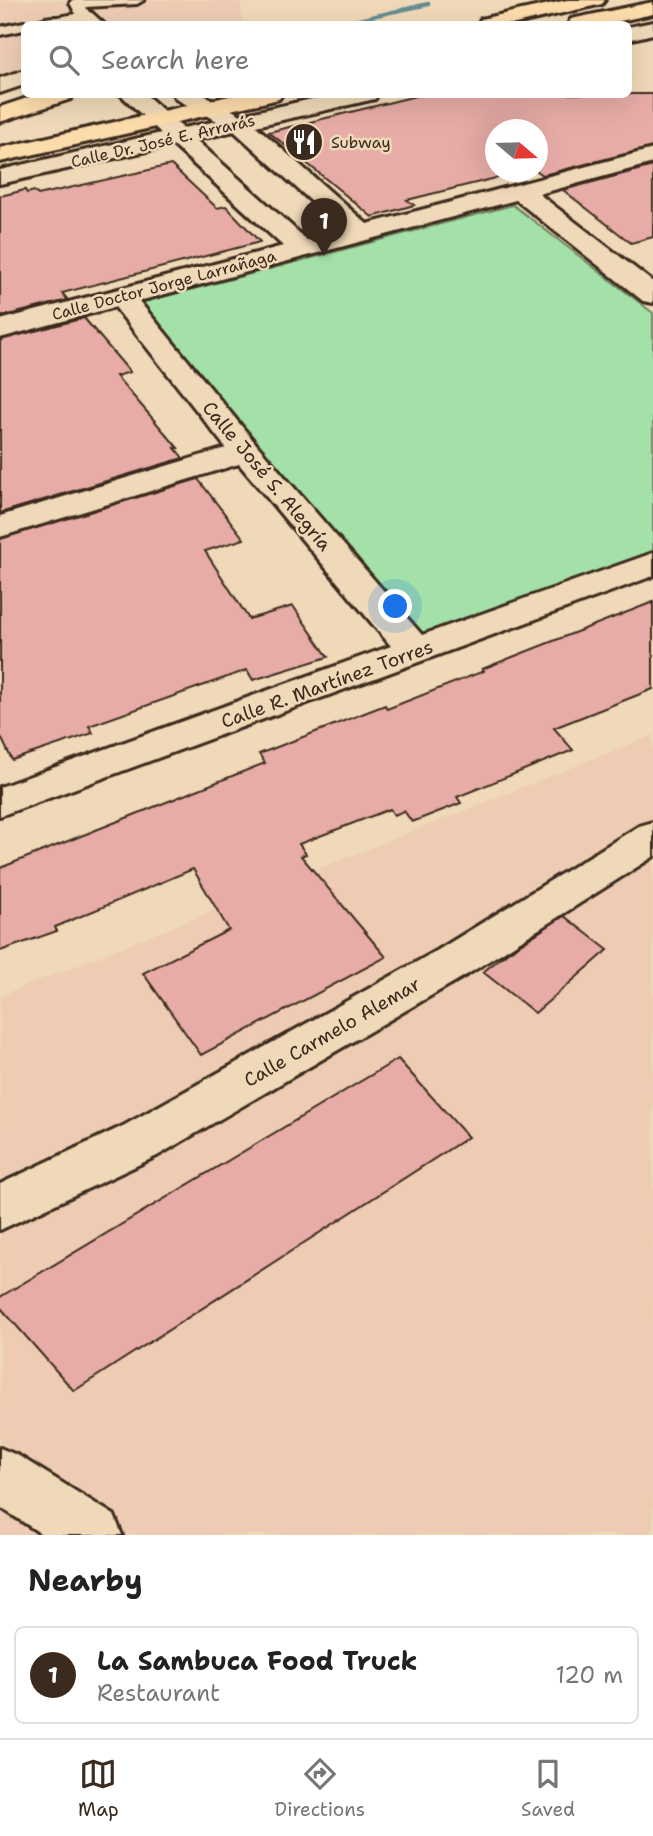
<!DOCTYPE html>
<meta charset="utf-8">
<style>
body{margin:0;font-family:"Shantell Sans",sans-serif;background:#f2f2f2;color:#222}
.compass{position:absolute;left:485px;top:119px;width:63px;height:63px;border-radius:50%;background:#fff;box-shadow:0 7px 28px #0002;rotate:109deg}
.you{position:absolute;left:396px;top:607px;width:24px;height:24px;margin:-18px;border:5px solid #fff;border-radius:50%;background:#1a73e8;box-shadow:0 0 0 10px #1a73e833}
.badge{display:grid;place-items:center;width:46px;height:46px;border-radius:50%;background:#3b2a1e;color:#fff;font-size:23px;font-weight:700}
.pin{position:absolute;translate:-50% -58px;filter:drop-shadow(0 2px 4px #0008)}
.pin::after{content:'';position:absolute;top:37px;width:24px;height:21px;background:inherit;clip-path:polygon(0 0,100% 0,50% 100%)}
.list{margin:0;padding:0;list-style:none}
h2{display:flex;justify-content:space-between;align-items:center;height:91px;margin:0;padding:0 28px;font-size:30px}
h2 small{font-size:23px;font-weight:400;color:#767676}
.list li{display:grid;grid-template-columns:46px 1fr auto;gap:21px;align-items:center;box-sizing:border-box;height:98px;margin:0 14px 14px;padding:0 14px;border:2px solid #e0e0e0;border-radius:10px}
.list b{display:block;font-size:26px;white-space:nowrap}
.list p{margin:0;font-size:23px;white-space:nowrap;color:#767676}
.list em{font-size:23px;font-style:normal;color:#767676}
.icon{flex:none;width:38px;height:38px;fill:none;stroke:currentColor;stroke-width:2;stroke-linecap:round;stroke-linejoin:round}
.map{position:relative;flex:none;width:653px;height:1535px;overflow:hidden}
.search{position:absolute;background:#fff;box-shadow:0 7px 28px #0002;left:21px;right:21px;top:21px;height:77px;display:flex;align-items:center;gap:18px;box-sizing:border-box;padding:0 24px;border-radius:10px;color:#767676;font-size:26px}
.sheet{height:203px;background:#fff}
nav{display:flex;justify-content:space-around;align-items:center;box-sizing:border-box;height:98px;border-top:2px solid #e0e0e0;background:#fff;font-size:19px;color:#767676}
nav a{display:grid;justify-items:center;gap:4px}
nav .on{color:#3b2a1e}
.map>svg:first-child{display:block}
.built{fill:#edccb3}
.green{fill:#a4e1a8;stroke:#708663;stroke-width:2}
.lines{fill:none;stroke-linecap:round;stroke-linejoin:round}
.stream{fill:#648c91;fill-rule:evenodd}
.building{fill:#e7aca7;stroke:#3b2a1e;stroke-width:2}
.lane-casing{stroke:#3b2a1e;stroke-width:6}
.street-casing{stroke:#3b2a1e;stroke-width:6}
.highway-casing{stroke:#3b2a1e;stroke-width:6}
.lane{fill:#efd9b8;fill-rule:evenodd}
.street{fill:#efd9b8;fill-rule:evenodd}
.highway{fill:#fddcac;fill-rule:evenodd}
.labels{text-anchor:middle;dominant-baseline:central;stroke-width:5;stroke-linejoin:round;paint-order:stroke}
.far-street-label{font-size:16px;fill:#3b2a1e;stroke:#efd9b8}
.far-poi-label{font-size:16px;fill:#3b2a1e;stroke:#efd9b8;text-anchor:start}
.street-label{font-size:19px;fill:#3b2a1e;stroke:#efd9b8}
</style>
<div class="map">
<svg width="653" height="1535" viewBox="0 0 653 1535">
<rect width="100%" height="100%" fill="#efd9b8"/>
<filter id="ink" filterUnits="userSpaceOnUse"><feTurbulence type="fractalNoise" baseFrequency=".0143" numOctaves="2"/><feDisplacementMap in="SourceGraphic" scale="14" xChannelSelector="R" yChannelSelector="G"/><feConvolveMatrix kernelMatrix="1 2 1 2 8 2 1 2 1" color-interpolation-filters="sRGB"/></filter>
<g filter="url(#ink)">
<path class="built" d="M0 0H240L243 24H24V68L0 78Z
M653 735V1535H0V996Z"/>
<path class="green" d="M513 205 653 313V551L422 636 137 304Z"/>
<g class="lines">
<path class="stream" d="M427 2H430V6L344 24H332Z"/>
</g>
<path class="building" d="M424 94H653V147L543 175 537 171V130H495V172H520L407 200 414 205 372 217 269 132Z
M171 165 217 208 226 206 260 242 62 293 68 300 0 317V196L25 190 27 193 34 191 38 195Z
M653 166V237L631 243 563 190Z
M84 318 130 372 116 376 178 448H175L183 458 0 513V340Z
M198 479 244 539 205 551 249 619 293 606 328 657 253 680 247 670 89 726 93 733 12 760 0 735V539Z
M653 602V689L554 728 573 750 457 797 461 803 412 822 404 811 394 815 390 809 299 844 306 854 301 856 386 957 201 1055 143 973 229 930 193 869 55 927 57 931 0 951V868L265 763 259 754 385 705 387 709 484 671 482 669Z
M564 916 608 950 535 1013 483 972 508 952Z
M398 1059 468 1137 74 1391 0 1307V1297Z"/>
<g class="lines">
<defs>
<path id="lane" d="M72 0H144L137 4 86 7 92 17C78 28 49 25 32 24L39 20 76 14 70 3Z
M24 22 30 24H24V30L0 35V27Z"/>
<path id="street" d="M85 11 92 13 104 24H81L74 17 78 13Z
M53 17 61 18 65 24H43L45 18Z
M653 22V34L628 40V27Z
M24 70V85L0 93V78Z
M120 94H145L183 128 217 121 176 99 173 94H202L241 115 334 94H378L375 99 256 126 367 224 653 149V163L539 194 653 282V303L643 301 516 200 139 301 257 445 422 635 653 553V576L0 816V787L391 646 239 464 0 537V516L226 448 115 307 0 338V320L283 246 173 145 0 184V170L161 133ZM234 131 343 230 307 240 196 140Z
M653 822V857L468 974 157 1156 0 1230V1184L123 1126 438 950 639 826Z
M0 1448 19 1456 114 1515 122 1535H43L0 1507Z"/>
<path id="highway" d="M567 0H605L602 4 515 24H478L481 19Z
M653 2V14L606 24H568L571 19Z
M39 94H74L71 99 0 122V107Z
M238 94H282L279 99 271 101 0 162V148Z"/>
</defs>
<use href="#lane" class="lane-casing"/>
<use href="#street" class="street-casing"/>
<use href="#highway" class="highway-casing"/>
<use href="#lane" class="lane"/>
<use href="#street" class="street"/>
<use href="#highway" class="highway"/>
</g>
</g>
<defs>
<symbol id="restaurant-disc" viewBox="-11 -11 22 22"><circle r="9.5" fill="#3b2a1e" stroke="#efd9b8"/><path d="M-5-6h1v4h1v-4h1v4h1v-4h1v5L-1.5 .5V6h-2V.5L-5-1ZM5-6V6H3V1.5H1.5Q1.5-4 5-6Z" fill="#fff"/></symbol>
</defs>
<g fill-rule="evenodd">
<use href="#restaurant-disc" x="282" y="120" width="44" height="44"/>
</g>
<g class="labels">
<g class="far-street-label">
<text transform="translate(163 141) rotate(-13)">Calle Dr. José E. Arrarás</text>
<text transform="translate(164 285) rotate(-15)">Calle Doctor Jorge Larrañaga</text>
</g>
<g class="far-poi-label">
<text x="331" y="142">Subway</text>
</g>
<g class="street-label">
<text transform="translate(267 476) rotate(50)">Calle José S. Alegría</text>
<text transform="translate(327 684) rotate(-20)">Calle R. Martínez Torres</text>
<text transform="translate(332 1032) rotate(-30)">Calle Carmelo Alemar</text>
</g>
</g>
</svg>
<svg class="compass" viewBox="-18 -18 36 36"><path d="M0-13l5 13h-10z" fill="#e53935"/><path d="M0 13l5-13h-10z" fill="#767676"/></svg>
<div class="you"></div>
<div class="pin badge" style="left:324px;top:256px">1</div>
<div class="search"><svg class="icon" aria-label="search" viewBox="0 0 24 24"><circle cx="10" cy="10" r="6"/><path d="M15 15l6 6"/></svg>Search here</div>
</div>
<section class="sheet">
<h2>Nearby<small></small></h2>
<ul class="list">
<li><span class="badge">1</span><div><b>La Sambuca Food Truck</b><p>Restaurant</p></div><em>120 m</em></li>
</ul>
</section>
<nav>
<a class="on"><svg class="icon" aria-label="map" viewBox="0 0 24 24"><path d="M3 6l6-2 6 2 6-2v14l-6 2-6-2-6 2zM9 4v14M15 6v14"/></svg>Map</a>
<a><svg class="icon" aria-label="directions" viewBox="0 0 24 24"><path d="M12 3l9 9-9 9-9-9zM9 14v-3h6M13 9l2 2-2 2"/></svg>Directions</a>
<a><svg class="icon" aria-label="saved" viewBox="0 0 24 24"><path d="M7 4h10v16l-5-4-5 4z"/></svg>Saved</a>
</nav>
